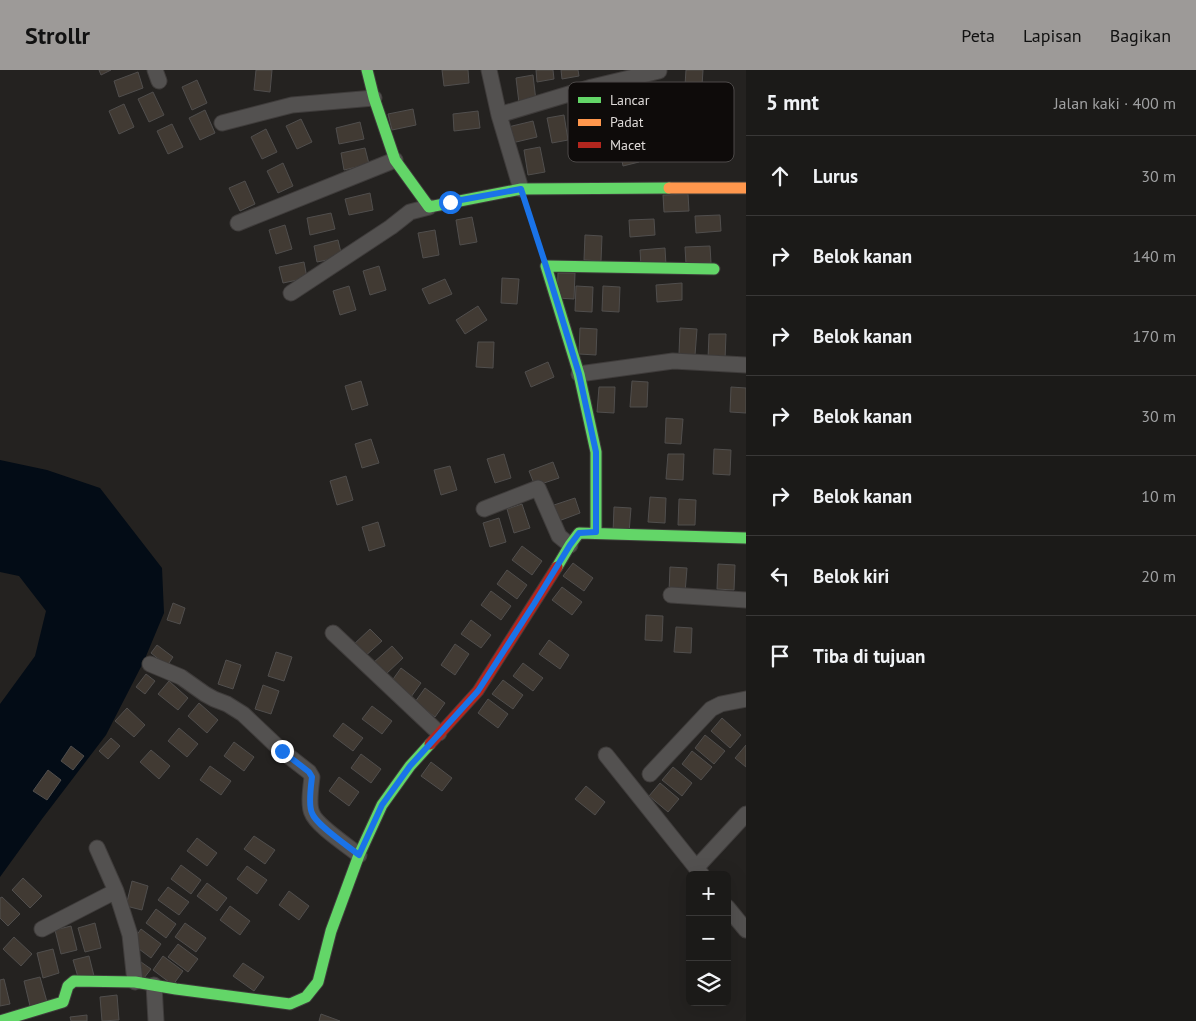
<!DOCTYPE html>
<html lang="id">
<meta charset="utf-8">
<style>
body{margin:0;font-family:"PT Sans",sans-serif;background:#242321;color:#f1f3f6}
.controls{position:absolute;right:15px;bottom:15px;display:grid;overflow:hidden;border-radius:8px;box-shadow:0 5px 20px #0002}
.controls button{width:45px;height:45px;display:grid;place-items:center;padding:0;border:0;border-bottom:1px solid #393837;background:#1b1a18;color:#f1f3f6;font:25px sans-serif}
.stop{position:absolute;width:15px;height:15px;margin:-11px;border:4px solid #1a73e8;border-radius:50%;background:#fff}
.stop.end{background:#1a73e8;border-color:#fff;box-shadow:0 1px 5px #0008}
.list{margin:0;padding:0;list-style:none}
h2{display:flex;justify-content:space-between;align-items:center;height:65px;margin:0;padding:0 20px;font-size:21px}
h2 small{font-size:16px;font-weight:400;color:#a0a1a2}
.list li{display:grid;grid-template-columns:32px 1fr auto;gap:15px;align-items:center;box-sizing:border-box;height:80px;padding:0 20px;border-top:1px solid #393837}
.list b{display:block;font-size:19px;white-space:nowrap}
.list em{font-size:16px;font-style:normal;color:#a0a1a2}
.icon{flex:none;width:28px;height:28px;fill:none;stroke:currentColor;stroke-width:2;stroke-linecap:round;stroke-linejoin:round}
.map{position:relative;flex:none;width:746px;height:951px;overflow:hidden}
header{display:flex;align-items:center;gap:30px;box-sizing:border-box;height:70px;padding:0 25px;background:#9d9a98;color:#111}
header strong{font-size:24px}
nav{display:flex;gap:28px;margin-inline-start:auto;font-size:18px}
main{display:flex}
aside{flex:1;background:#1b1a18}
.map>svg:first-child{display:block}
.water{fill:#030c16}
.building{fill:#413a33;stroke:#504e4d}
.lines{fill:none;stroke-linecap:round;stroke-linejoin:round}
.street-casing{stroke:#3f3c3b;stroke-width:17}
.fast-casing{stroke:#3f3c3b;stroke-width:13}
.slow-casing{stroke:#3f3c3b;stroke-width:13}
.jam-casing{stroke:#3f3c3b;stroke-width:13}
.path{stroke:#5c5b5a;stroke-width:3;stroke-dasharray:5 2.5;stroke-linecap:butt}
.street{stroke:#535150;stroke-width:15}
.fast{stroke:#63d668;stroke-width:11}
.slow{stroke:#ff974d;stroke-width:11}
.jam{stroke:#b3261e;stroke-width:11}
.route{stroke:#1a73e8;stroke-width:6}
.key{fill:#0e0b0a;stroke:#4c4948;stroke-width:1}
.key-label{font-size:14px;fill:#dedad8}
</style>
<header>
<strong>Strollr</strong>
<nav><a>Peta</a><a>Lapisan</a><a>Bagikan</a></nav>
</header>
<main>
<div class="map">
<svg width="746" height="951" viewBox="0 0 746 951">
<rect width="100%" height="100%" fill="#242220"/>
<path class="water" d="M0 390 47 400 100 418 162 498 164 543 144 591 106 665 42 749 0 807V634L35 586 46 541 19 506 0 502Z"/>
<path class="building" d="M99 0H111L101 5Z
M256 0H272L270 22 254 20Z
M442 0H468L469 13 444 16Z
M536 0H553L554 9 537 12Z
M561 0H578L579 6 562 9Z
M686 0H703L702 16 685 15Z
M138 2 143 18 119 27 114 11Z
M533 5 536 31 519 33 516 8Z
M197 10 207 33 192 40 182 17Z
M153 22 164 45 149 52 138 29Z
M124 34 134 57 119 64 109 41Z
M413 39 416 55 392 60 388 44Z
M205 40 215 63 200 70 189 48Z
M478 41 480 58 454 61 453 44Z
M564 45 568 70 552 73 547 48Z
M301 49 312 72 297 79 286 56Z
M533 51 537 67 512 73 508 57Z
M360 52 364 69 339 74 336 58Z
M172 54 183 77 168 84 157 61Z
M266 59 277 82 262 89 251 67Z
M634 68 639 92 623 96 618 71Z
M540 77 545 102 528 105 524 80Z
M365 78 369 94 344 100 341 83Z
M283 93 293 116 278 123 267 101Z
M245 111 255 134 240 141 229 118Z
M370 123 373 140 349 145 345 129Z
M688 124 689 141 664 142 663 125Z
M331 143 335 159 310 165 307 148Z
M720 145 721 161 696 163 695 146Z
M472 147 477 172 460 175 456 150Z
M654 149 655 165 630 167 629 150Z
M285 155 292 179 276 184 269 160Z
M435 160 439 185 423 188 418 163Z
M585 165 602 166 601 191 584 190Z
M338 170 342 187 317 192 314 176Z
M710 176 711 193 686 194 685 177Z
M665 178 666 195 641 196 640 180Z
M304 192 307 208 283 213 279 197Z
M379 196 386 220 370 225 363 201Z
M558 203H575L574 229 557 228Z
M502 208 519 209 517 234 501 233Z
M445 209 452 224 429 234 422 219Z
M682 213V230L657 232 656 215Z
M349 216 356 240 340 245 333 221Z
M576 216 593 217 592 242 575 241Z
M603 216 620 217 619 242 602 241Z
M478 236 487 250 465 264 456 250Z
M580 258 597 259 596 285 579 284Z
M680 258 697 259 695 285 679 284Z
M709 264H726L725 290 708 289Z
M478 272H494L493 298 476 297Z
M548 292 554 307 531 317 525 302Z
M361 311 368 335 352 340 345 316Z
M632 311 648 312 647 337H630Z
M599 317H615L614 343 597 342Z
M731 317 746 318V343L730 342Z
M666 348 683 349 681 374 665 373Z
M371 369 379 393 362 398 355 374Z
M714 379 731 380 730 405 713 404Z
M504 384 511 408 495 413 487 389Z
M668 384H684L683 410 666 409Z
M553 392 559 408 535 416 529 401Z
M450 396 457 420 441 425 434 400Z
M346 406 353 430 337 435 330 411Z
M650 427 666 428 665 453 648 452Z
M575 428 580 443 556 452 551 436Z
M679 429 696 430 695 455H678Z
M522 434 530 458 514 463 507 439Z
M614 437 631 438 629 463H613Z
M499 448 506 472 490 477 483 453Z
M378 452 385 476 369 481 362 457Z
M522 476 542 491 532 505 512 490Z
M573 493 593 508 584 521 563 506Z
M718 494 735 495 734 520 717 519Z
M670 497 687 498 685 523 669 522Z
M507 500 527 515 517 529 497 514Z
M562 517 582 532 572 545 552 530Z
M491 521 511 536 501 550 481 535Z
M173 533 185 538 180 554 167 550Z
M646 545 663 546 662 571 645 570Z
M471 550 491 565 481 578 461 564Z
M676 557 692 558 691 583 674 582Z
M370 559 382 571 363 588 352 576Z
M549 570 569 585 560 599 539 584Z
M455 574 469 584 455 605 441 595Z
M157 575 173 587 167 596 151 583Z
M392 576 403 588 385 605 373 593Z
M276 582 292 587 284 611 268 606Z
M226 590 241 595 233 619 218 614Z
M523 593 543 608 533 621 513 606Z
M401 598 421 613 411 627 391 612Z
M146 604 155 611 145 624 136 617Z
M503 610 523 625 513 639 492 624Z
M169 611 188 628 178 640 158 624Z
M263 615 279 621 271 644 255 639Z
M425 618 445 633 435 647 415 632Z
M488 629 508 644 498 658 478 643Z
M199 633 218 650 207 663 188 646Z
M372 636 392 651 382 664 362 649Z
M127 638 145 655 134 667 115 651Z
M722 648 741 665 730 678 711 661Z
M343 653 363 668 353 681 333 666Z
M179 658 198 674 187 687 168 671Z
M705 665 725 681 714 694 695 678Z
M111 668 120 676 108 689 99 681Z
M234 672 254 687 244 701 224 686Z
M746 675V697L735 688Z
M71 676 84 686 73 700 61 691Z
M151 680 170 696 159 709 140 692Z
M692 681 712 697 701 710 682 694Z
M361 684 381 699 371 713 351 698Z
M431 692 452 708 442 721 421 706Z
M210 696 231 711 221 725 200 710Z
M673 697 692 713 682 726 662 710Z
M48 700 61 710 47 730 33 721Z
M339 707 359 722 349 736 329 721Z
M660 713 679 729 668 742 649 726Z
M586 716 605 732 595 745 575 729Z
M254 766 275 780 265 794 244 779Z
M197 768 217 783 207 796 187 781Z
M181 795 201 810 191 824 171 809Z
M247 796 267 810 257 824 237 809Z
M23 808 42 826 30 838 12 820Z
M132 811 148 816 142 840 126 836Z
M207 813 227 828 217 841 197 826Z
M168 817 189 832 179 845 158 830Z
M289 821 309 836 299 850 279 835Z
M2 827 20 844 8 856 0 848V828Z
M230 836 250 851 240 865 220 850Z
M156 839 176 854 166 868 146 853Z
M95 853 101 878 85 882 78 858Z
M185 853 206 868 196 882 175 867Z
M71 856 77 880 61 884 55 860Z
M141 859 161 874 151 888 131 873Z
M14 867 32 884 21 896 3 879Z
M178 874 198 889 188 902 168 887Z
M53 879 59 903 43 908 37 883Z
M89 886 95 910 78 907 73 890Z
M163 886 183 901 173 915 153 900Z
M141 892 151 899 144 908 136 900Z
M243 893 264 907 254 921 233 906Z
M40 907 47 932 30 936 24 911Z
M4 909 10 934 0 936V910Z
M117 925 119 950 102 951 100 927Z
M321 944 340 951H319Z
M87 945V951H71L70 947Z"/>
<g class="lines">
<defs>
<path id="street" d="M155 0 159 11
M489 0 499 45 521 119
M499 45 592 17 659 1
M222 53 292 35 374 28
M238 153 395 90
M291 223 391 157 410 142 429 137
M579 304 673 291 746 295
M484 439 538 418 559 466 570 475
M671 525 746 530
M333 563 439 663
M150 594 181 607 205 624 214 629 227 634 243 644 282 681 309 702 312 707C311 716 308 735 312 743 316 755 348 776 359 785
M606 685 702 805
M650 704 711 639 721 634 746 629
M97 778 116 821 130 865 135 912
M696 798 746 744
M727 837 746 860
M42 859 116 821
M154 915 156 951"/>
<path id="fast" d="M367 0 374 28 395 90 429 137 521 119 669 118
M596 462V382L579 304 546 196 714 199
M557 497 570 475 579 463 746 468
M0 951 63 932 68 916 74 911 135 912 176 919 290 934 306 927 318 912 331 861 359 785 382 735 410 696 430 674"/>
<path id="slow" d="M669 118H746"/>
<path id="jam" d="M430 674 478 621 557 497"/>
</defs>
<use href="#street" class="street-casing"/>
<use href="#fast" class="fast-casing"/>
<use href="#slow" class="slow-casing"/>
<use href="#jam" class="jam-casing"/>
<path class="path" d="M526 136 541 180"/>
<use href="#street" class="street"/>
<use href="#fast" class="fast"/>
<use href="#slow" class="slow"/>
<use href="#jam" class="jam"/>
</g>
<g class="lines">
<path class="route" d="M282 681 309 702 312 707C311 716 308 735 312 743 316 755 348 776 359 785L382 735 410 696 478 621 534 534 570 475 579 463 596 462V382L579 304 546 196 521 119 450 132"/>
</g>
<rect x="568" y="12" width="166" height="80" rx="8" class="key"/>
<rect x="578" y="27" width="23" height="6" fill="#63d668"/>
<rect x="578" y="49" width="23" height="7" fill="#ff974d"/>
<rect x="578" y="72" width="23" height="6" fill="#b3261e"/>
<g class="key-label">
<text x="610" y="35">Lancar</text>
<text x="610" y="57">Padat</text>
<text x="610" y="80">Macet</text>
</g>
</svg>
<div class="controls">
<button>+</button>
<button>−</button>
<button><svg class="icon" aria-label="layers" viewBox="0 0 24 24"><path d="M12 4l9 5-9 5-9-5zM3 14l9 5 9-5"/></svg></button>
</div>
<div class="stop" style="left:450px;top:132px"></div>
<div class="stop end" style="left:282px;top:681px"></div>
</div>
<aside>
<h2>5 mnt<small>Jalan kaki · 400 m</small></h2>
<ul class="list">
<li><svg class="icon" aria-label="ahead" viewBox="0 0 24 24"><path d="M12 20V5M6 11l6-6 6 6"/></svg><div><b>Lurus</b></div><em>30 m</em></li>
<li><svg class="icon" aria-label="right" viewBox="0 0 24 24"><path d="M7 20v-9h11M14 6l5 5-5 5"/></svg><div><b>Belok kanan</b></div><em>140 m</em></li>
<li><svg class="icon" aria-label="right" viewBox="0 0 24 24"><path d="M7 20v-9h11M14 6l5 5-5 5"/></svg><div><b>Belok kanan</b></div><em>170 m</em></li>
<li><svg class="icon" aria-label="right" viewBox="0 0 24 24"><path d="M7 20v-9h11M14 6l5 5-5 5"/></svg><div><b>Belok kanan</b></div><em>30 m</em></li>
<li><svg class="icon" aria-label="right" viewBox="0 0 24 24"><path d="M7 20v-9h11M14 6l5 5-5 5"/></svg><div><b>Belok kanan</b></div><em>10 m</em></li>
<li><svg class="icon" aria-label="left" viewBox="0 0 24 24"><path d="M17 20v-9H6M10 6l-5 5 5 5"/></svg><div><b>Belok kiri</b></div><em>20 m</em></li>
<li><svg class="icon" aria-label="arrive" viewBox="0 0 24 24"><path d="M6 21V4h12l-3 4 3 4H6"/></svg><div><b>Tiba di tujuan</b></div></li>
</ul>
</aside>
</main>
